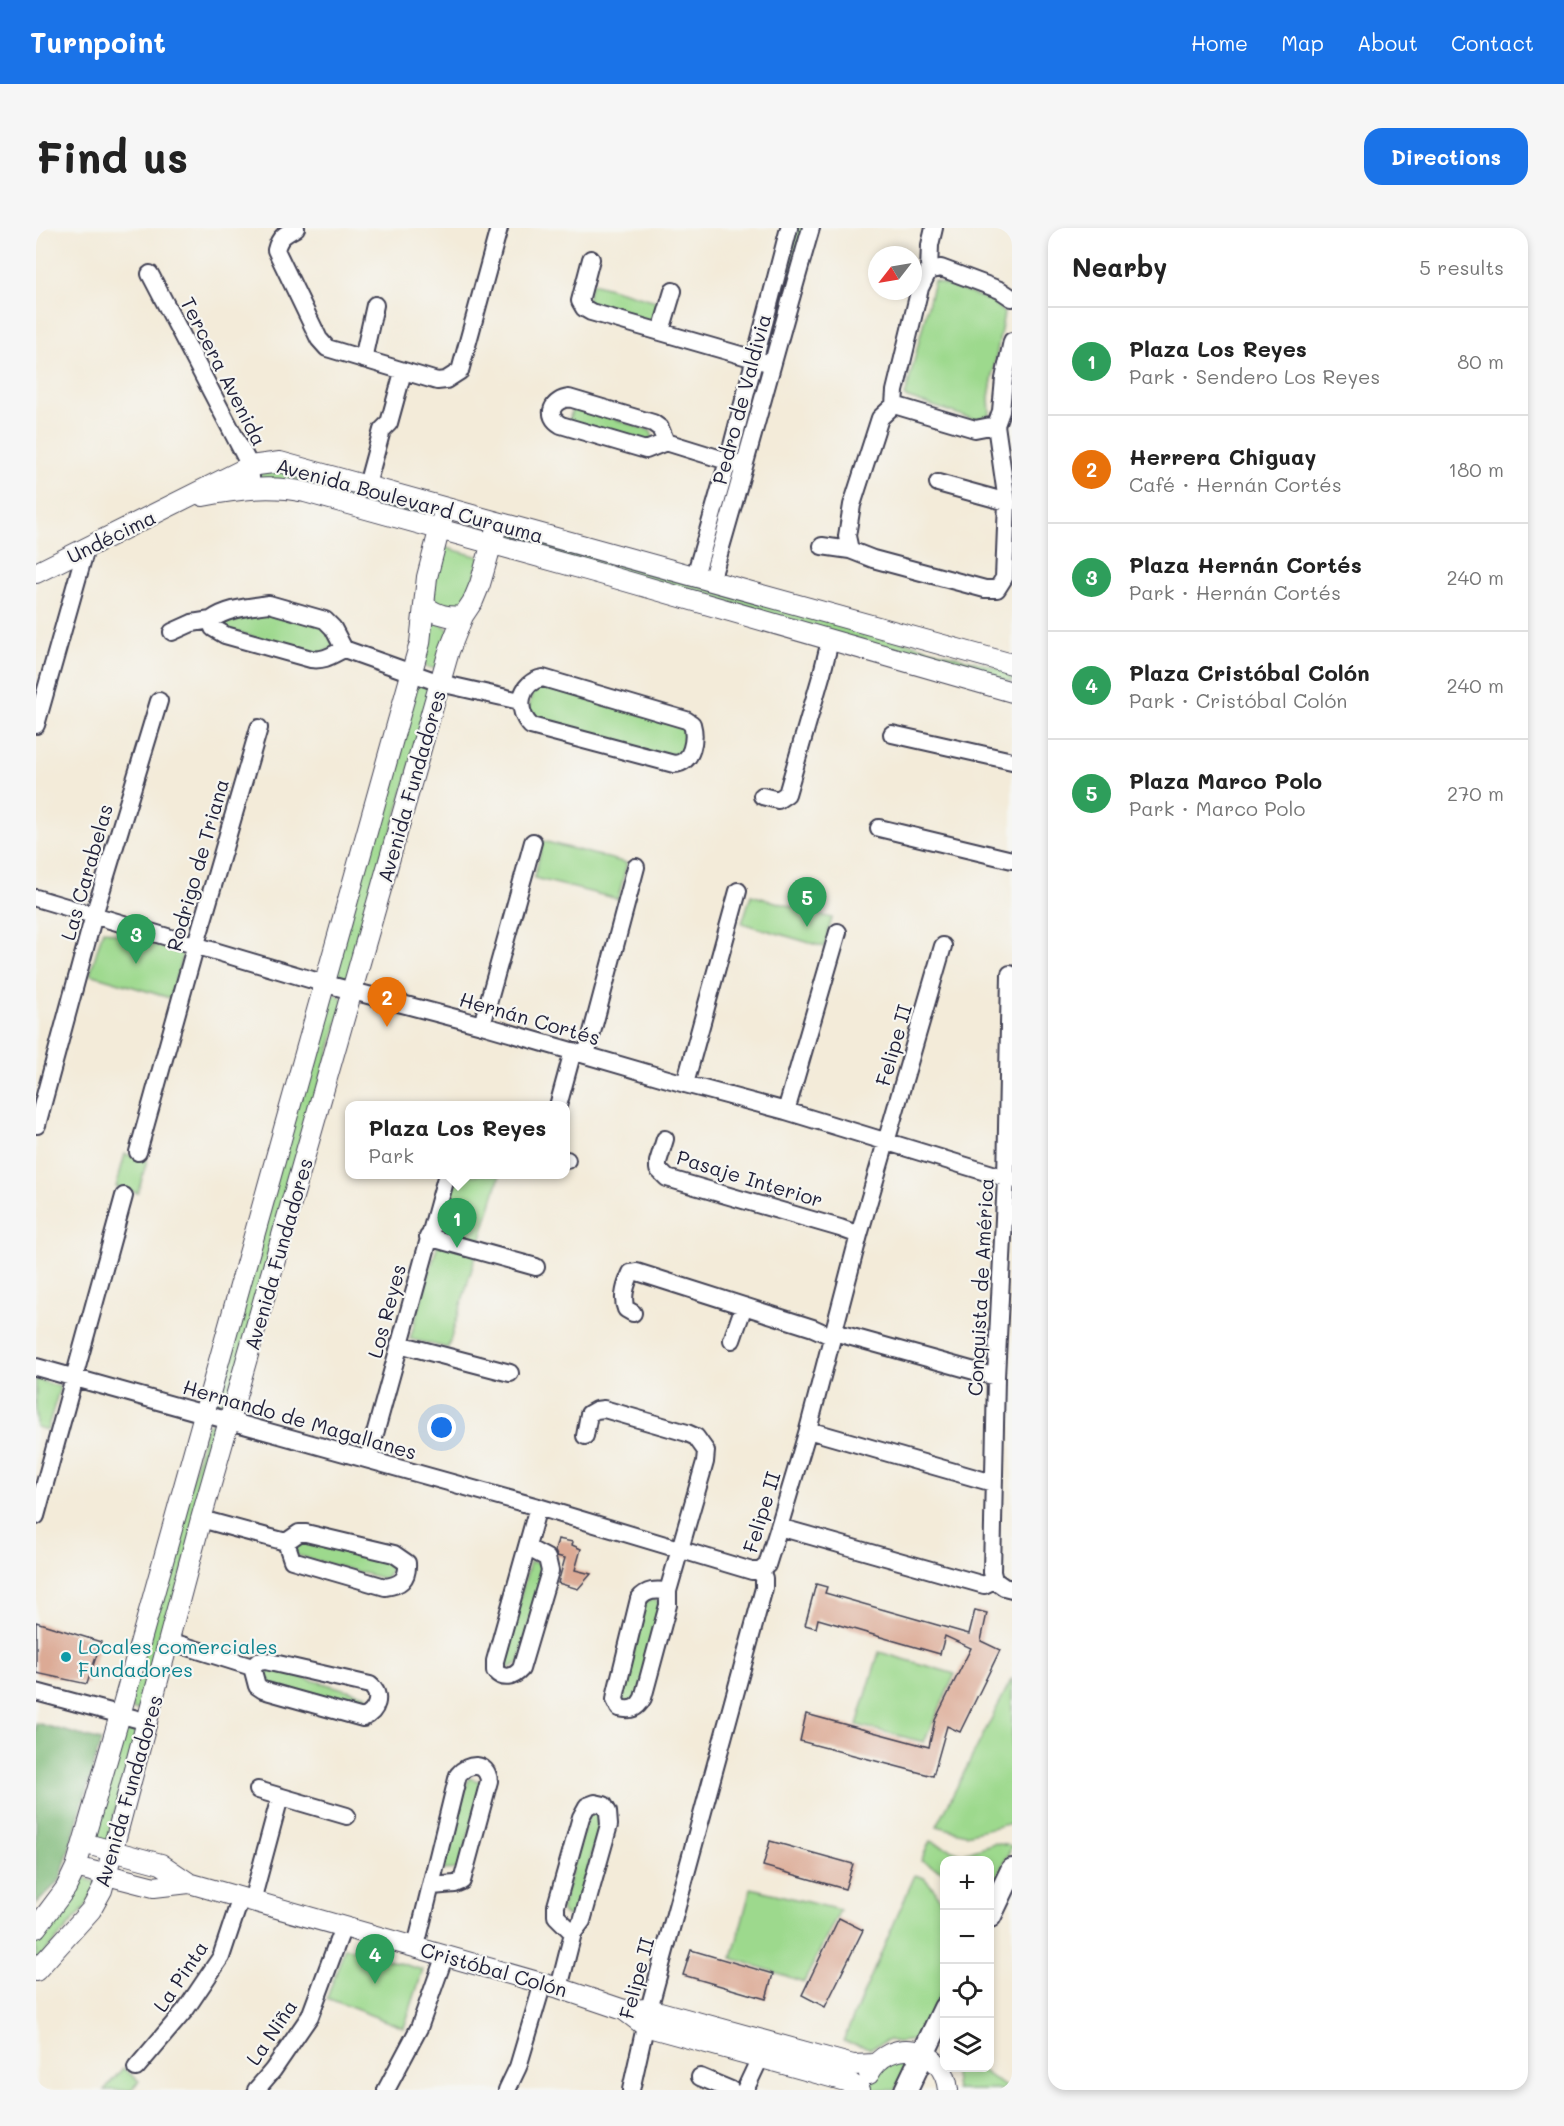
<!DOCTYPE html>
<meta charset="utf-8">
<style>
body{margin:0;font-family:Mali,sans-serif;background:#f6f6f6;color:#222}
.controls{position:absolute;right:18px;bottom:18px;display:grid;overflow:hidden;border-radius:12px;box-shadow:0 3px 9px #0003}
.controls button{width:54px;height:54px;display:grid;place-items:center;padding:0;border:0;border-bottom:2px solid #e0e0e0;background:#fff;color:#222;font:30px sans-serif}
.compass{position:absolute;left:832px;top:18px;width:54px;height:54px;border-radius:50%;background:#fff;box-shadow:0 3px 9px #0003;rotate:239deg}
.you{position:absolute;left:406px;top:1200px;width:21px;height:21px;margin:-15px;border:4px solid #fff;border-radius:50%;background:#1a73e8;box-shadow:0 0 0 9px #1a73e833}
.badge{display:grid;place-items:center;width:39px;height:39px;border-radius:50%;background:#1a73e8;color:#fff;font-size:20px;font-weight:700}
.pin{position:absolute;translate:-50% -50px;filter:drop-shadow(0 2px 3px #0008)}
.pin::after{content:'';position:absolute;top:32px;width:21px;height:18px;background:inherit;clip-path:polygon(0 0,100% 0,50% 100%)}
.popup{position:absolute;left:309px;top:873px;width:225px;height:78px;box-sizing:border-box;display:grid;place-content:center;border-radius:12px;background:#fff;filter:drop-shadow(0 2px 4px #0005);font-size:20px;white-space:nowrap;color:#767676}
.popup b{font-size:22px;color:#222}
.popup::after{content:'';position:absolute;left:50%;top:100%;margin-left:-12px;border:12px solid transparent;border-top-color:#fff}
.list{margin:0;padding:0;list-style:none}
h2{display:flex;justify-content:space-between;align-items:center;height:78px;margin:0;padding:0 24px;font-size:26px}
h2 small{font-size:20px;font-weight:400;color:#767676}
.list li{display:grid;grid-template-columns:39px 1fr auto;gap:18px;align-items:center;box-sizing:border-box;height:108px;padding:0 24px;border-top:2px solid #e0e0e0}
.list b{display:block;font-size:22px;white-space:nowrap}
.list p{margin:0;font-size:20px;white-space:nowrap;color:#767676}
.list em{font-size:20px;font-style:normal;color:#767676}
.icon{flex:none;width:33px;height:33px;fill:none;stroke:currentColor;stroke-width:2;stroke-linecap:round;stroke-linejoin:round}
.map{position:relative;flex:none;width:976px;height:1862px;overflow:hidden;border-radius:18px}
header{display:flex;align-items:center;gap:36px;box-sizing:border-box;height:84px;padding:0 30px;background:#1a73e8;color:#fff}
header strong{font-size:28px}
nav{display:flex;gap:33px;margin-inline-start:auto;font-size:21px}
.intro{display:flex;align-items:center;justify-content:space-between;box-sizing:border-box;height:144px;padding:0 36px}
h1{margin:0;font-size:42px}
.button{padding:15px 27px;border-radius:18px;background:#1a73e8;color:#fff;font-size:21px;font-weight:700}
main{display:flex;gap:36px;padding:0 36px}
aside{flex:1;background:#fff;border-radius:18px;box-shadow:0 3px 9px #0003}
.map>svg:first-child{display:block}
.green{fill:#9dd98d;stroke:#607e64;stroke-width:1.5}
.forest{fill:#7eb978;stroke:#506e5a;stroke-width:1.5}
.building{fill:#dcaa95}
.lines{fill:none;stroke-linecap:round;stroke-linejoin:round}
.minor-casing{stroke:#414053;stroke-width:20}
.tertiary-casing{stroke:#414053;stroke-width:22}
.secondary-casing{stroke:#414053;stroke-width:26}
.minor{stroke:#fff;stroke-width:16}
.tertiary{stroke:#fff;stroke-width:20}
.secondary{stroke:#fff;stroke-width:22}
.culture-dot{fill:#0f9aa8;stroke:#f6f6f2;stroke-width:2}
.labels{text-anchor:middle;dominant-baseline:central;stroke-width:4.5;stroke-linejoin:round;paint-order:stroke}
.street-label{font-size:20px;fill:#22223b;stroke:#f6f6f2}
.culture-label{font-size:20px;fill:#0d838f;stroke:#f6f6f2;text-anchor:start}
</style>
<header>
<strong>Turnpoint</strong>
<nav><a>Home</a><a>Map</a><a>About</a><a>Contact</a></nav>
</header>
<div class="intro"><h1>Find us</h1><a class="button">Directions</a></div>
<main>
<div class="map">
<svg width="976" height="1862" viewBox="0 0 976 1862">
<rect width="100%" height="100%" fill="#f6f6f2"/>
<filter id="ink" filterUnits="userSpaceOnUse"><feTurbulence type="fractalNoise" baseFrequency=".0167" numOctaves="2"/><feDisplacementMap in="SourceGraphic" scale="12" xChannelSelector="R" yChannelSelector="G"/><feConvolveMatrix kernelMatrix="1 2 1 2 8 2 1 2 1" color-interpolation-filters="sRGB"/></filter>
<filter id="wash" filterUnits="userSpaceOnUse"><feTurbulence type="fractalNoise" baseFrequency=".008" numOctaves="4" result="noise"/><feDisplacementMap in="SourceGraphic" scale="24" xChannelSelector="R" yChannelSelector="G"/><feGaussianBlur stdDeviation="1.35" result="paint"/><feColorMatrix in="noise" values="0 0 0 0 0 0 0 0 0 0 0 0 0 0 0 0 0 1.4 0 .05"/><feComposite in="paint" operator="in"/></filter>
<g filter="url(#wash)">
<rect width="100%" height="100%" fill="#f3ebd9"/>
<path class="green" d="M760 0H769L733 128 727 130Z
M898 53 956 73 968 85 953 169 954 186 940 192 869 169Z
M556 55 624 74 618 94 550 75Z
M537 177 615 203 617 211 606 215 533 193Z
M234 241 395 281 393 292 220 254 219 243Z
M470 301 976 444V454L468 313Z
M407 319 444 329 436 359 420 382C414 380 406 380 401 376 392 366 404 331 407 319Z
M241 384 286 396 300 418 280 428 184 399V393L205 385Z
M396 394 405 395 413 402 402 440H392L385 433Z
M389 456 396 462 314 749 306 750 298 745 381 457Z
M503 456 645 497 653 503 643 532 505 496 492 485 497 460Z
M507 613 591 635 582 671 498 650Z
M715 667 796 690 788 719 706 695Z
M67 702 147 726 134 770 54 746Z
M301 766 308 772 192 1181 184 1182 176 1176 291 767Z
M89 926 111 932 102 965 80 959Z
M422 947H464L412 1120 374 1111Z
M0 1151 24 1159 11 1202 0 1199Z
M180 1195 187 1201 108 1481 98 1482 92 1476 171 1196Z
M265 1309 349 1333 354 1337 355 1342 349 1351 260 1327 258 1313Z
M494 1334 502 1335 507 1340 483 1435 473 1440 466 1434Z
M617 1371 626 1377 602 1472 586 1474 609 1374Z
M843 1424 919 1446 888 1514 821 1497Z
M228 1439 330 1467 336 1473 325 1483 223 1454 221 1443Z
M976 1450V1595L930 1606 901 1598Z
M86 1497H94L102 1500 70 1616 54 1611Z
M433 1550 446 1554 424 1641 407 1642Z
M557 1584 562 1587 565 1592 540 1684 535 1689 528 1687 525 1682 552 1587Z
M894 1613 926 1626 958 1615 976 1618 954 1664V1632H909L908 1644 885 1633Z
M879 1647 888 1650 899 1662 908 1681 909 1756 885 1804 881 1809 872 1813 861 1814 853 1812 834 1820 807 1813Z
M45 1648 61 1655 49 1680 0 1734V1709Z
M715 1660 804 1682 768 1754 696 1730Z
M309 1719 387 1742 368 1800 291 1770Z
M873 1830 859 1862H834C837 1839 854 1836 873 1830Z
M87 1840 103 1853 95 1862H68Z
M917 1840H942L974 1862H920Z"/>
<path class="forest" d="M0 1495 65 1513 24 1652 0 1676Z"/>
<g id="blocks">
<path class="building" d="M522 1311 537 1314 536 1317 545 1321 539 1342 555 1346 542 1361 522 1355 529 1330 521 1328 519 1323Z
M780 1356 791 1359 789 1365 933 1406 939 1382 951 1385 945 1413 964 1422 924 1504 911 1498 897 1548 764 1513 770 1486 893 1519 899 1492 935 1420 909 1408 904 1426 782 1391 780 1400 769 1397Z
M0 1394 65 1414 51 1456 0 1445Z
M734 1613 817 1636 809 1661 727 1638Z
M803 1690 827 1702 789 1779 766 1767Z
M655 1722 737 1746 730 1771 647 1747Z"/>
</g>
</g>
<g filter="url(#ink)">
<use href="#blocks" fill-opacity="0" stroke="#414053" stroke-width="1.5"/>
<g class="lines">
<defs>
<path id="minor" d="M260 0C249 6 243 9 240 22L283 111 291 120 401 153 410 152 424 143 463 0
M555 31 544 73 548 80 555 84 729 134
M893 42 894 17 898 0
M114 46 214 238 216 261
M976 70 964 62 905 40 893 42 884 60 859 163 858 177 939 201 960 197 965 183 968 151 976 113
M625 103 637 63
M327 131 339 77
M858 177 844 190 816 277 811 308 814 322 837 331 949 361H961L968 350 971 274 960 197
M630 214 624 200 617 195 533 170C517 172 508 187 525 197L610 222 630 214 701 236
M902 255 971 274
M331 257 346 202 353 195 367 144
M786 318 814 322
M659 348 692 233 753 0
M675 353C710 236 741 117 775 0
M233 376 289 392 297 400 308 421C296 427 289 433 275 431L189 407 177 400 175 392C191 380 213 379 233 376Z
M136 404 156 395 175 392
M308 421 404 455 484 473
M507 450 650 492 656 496C660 510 657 536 638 536L495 498C479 482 483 454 507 450Z
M0 497 50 320
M856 506 976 533
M726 568 742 572 751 566 786 445 794 413
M843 600 976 632
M0 670 290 756 446 797 649 856 750 883 976 952
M974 746 970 951 960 1149 956 1344 958 1352 968 1359 976 1361
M446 797 497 614
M550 827 600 639
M649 856 702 663
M522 878 537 823
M750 883 802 704
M1 897 58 687 123 473
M629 911 622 934V941L631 950 804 1000 823 1007
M102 924 160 716 223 500
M529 932H531
M392 1009 500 1039
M597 1085 590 1081C585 1069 590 1056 595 1045L601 1044 777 1100 797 1109
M798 1104 960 1149
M696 1112 708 1078
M363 1116 474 1145
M0 1139 502 1279 716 1343H724
M772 1202 957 1255
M549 1208 553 1186 560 1182 568 1181 651 1205 660 1209 670 1223 669 1234 632 1363V1377L607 1470C601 1481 595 1483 583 1480L579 1472 580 1465 603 1371C611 1361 620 1362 632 1363
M332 1231 411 946
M0 1288 88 968
M165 1291 250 1314
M743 1299 948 1357 958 1352
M263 1305H270L358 1326 371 1335C372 1352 364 1357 349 1359L256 1332 250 1314Z
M492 1320 511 1330 514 1343 485 1441C477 1450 467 1452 459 1443V1433L502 1279
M133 1413 216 1439
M229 1433 334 1457C347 1467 341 1484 327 1490L227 1462 221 1458 216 1439 222 1434Z
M0 1464 112 1494
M222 1562 311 1588
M216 1673 244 1569
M380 1718 422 1547C432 1535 451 1533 453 1553L426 1653 419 1656 396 1658
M523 1760 537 1705 546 1693 573 1597 572 1584 568 1577 559 1575 551 1578 545 1589 520 1678V1688L537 1705
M100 1840 150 1781 185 1729 205 1669
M664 1849 695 1862
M220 1862 237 1842 274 1788 307 1699
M350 1862 383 1800 409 1727
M471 1862 482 1839 507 1755
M595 1862 613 1781 728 1360V1350L724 1343 731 1337 743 1299 772 1202 823 1007 907 718
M709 1862 724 1830"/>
<path id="tertiary" d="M167 268C201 261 235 257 269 264L558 344 976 464
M0 345 214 238 244 234 976 436
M389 378C401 387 412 390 427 388
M47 1615 125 1636 153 1655 523 1760 588 1782 609 1798 813 1854 824 1862
M40 1639 118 1659 153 1655
M0 1700 30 1660 40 1639 84 1487 376 443 384 415 391 349 409 280
M0 1743 55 1682 66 1662 165 1291 413 423 427 388 437 373 444 356 462 294
M588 1782 613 1781 817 1837 839 1836
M833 1846C853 1807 908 1818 912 1862"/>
<path id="secondary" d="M954 1688 976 1642
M870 1862 909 1780"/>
</defs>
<use href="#minor" class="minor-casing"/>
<use href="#tertiary" class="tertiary-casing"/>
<use href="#secondary" class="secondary-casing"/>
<use href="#minor" class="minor"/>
<use href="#tertiary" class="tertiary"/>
<use href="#secondary" class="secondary"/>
</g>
</g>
<circle class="culture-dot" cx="30" cy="1429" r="6"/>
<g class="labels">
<g class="street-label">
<text transform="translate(188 143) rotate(63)">Tercera Avenida</text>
<text transform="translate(705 171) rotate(-75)">Pedro de Valdivia</text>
<text transform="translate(374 272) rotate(15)">Avenida Boulevard Curauma</text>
<text transform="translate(75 308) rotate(-26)">Undécima</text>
<text transform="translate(375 558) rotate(-74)">Avenida Fundadores</text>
<text transform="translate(161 637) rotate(-74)">Rodrigo de Triana</text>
<text transform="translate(50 644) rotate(-74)">Las Carabelas</text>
<text transform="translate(494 790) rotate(16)">Hernán Cortés</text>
<text transform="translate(857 817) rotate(-74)">Felipe II</text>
<text transform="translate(714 950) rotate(17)">Pasaje Interior</text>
<text transform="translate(242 1026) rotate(-74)">Avenida Fundadores</text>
<text transform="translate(944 1059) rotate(-87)">Conquista de América</text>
<text transform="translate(350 1083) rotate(-75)">Los Reyes</text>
<text transform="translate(264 1191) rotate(16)">Hernando de Magallanes</text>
<text transform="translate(725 1284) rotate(-73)">Felipe II</text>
<text transform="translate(92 1563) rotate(-74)">Avenida Fundadores</text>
<text transform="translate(458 1741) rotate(16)">Cristóbal Colón</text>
<text transform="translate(144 1748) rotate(-56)">La Pinta</text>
<text transform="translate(600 1750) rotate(-75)">Felipe II</text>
<text transform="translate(235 1804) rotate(-56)">La Niña</text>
</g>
<g class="culture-label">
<text x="42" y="1418">Locales comerciales<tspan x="42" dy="23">Fundadores</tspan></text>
</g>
</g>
</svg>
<div class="controls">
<button>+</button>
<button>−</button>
<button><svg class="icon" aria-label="locate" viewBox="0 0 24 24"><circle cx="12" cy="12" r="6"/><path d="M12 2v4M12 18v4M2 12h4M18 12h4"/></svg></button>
<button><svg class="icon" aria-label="layers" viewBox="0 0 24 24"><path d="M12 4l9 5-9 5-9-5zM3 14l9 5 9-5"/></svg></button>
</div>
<svg class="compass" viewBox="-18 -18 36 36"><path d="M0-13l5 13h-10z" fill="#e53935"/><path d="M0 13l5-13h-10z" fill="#767676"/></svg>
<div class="you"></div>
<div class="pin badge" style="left:421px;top:1020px;background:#2e9e5b">1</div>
<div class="popup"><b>Plaza Los Reyes</b>Park</div>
<div class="pin badge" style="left:351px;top:799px;background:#e8710a">2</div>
<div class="pin badge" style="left:100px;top:736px;background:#2e9e5b">3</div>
<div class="pin badge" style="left:339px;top:1756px;background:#2e9e5b">4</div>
<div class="pin badge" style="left:771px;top:699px;background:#2e9e5b">5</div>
</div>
<aside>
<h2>Nearby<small>5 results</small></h2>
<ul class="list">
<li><span class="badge" style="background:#2e9e5b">1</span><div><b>Plaza Los Reyes</b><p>Park · Sendero Los Reyes</p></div><em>80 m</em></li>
<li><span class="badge" style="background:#e8710a">2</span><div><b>Herrera Chiguay</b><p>Café · Hernán Cortés</p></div><em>180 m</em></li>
<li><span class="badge" style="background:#2e9e5b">3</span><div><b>Plaza Hernán Cortés</b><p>Park · Hernán Cortés</p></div><em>240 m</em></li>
<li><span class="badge" style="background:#2e9e5b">4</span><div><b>Plaza Cristóbal Colón</b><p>Park · Cristóbal Colón</p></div><em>240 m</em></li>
<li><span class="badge" style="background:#2e9e5b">5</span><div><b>Plaza Marco Polo</b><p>Park · Marco Polo</p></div><em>270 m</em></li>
</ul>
</aside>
</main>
